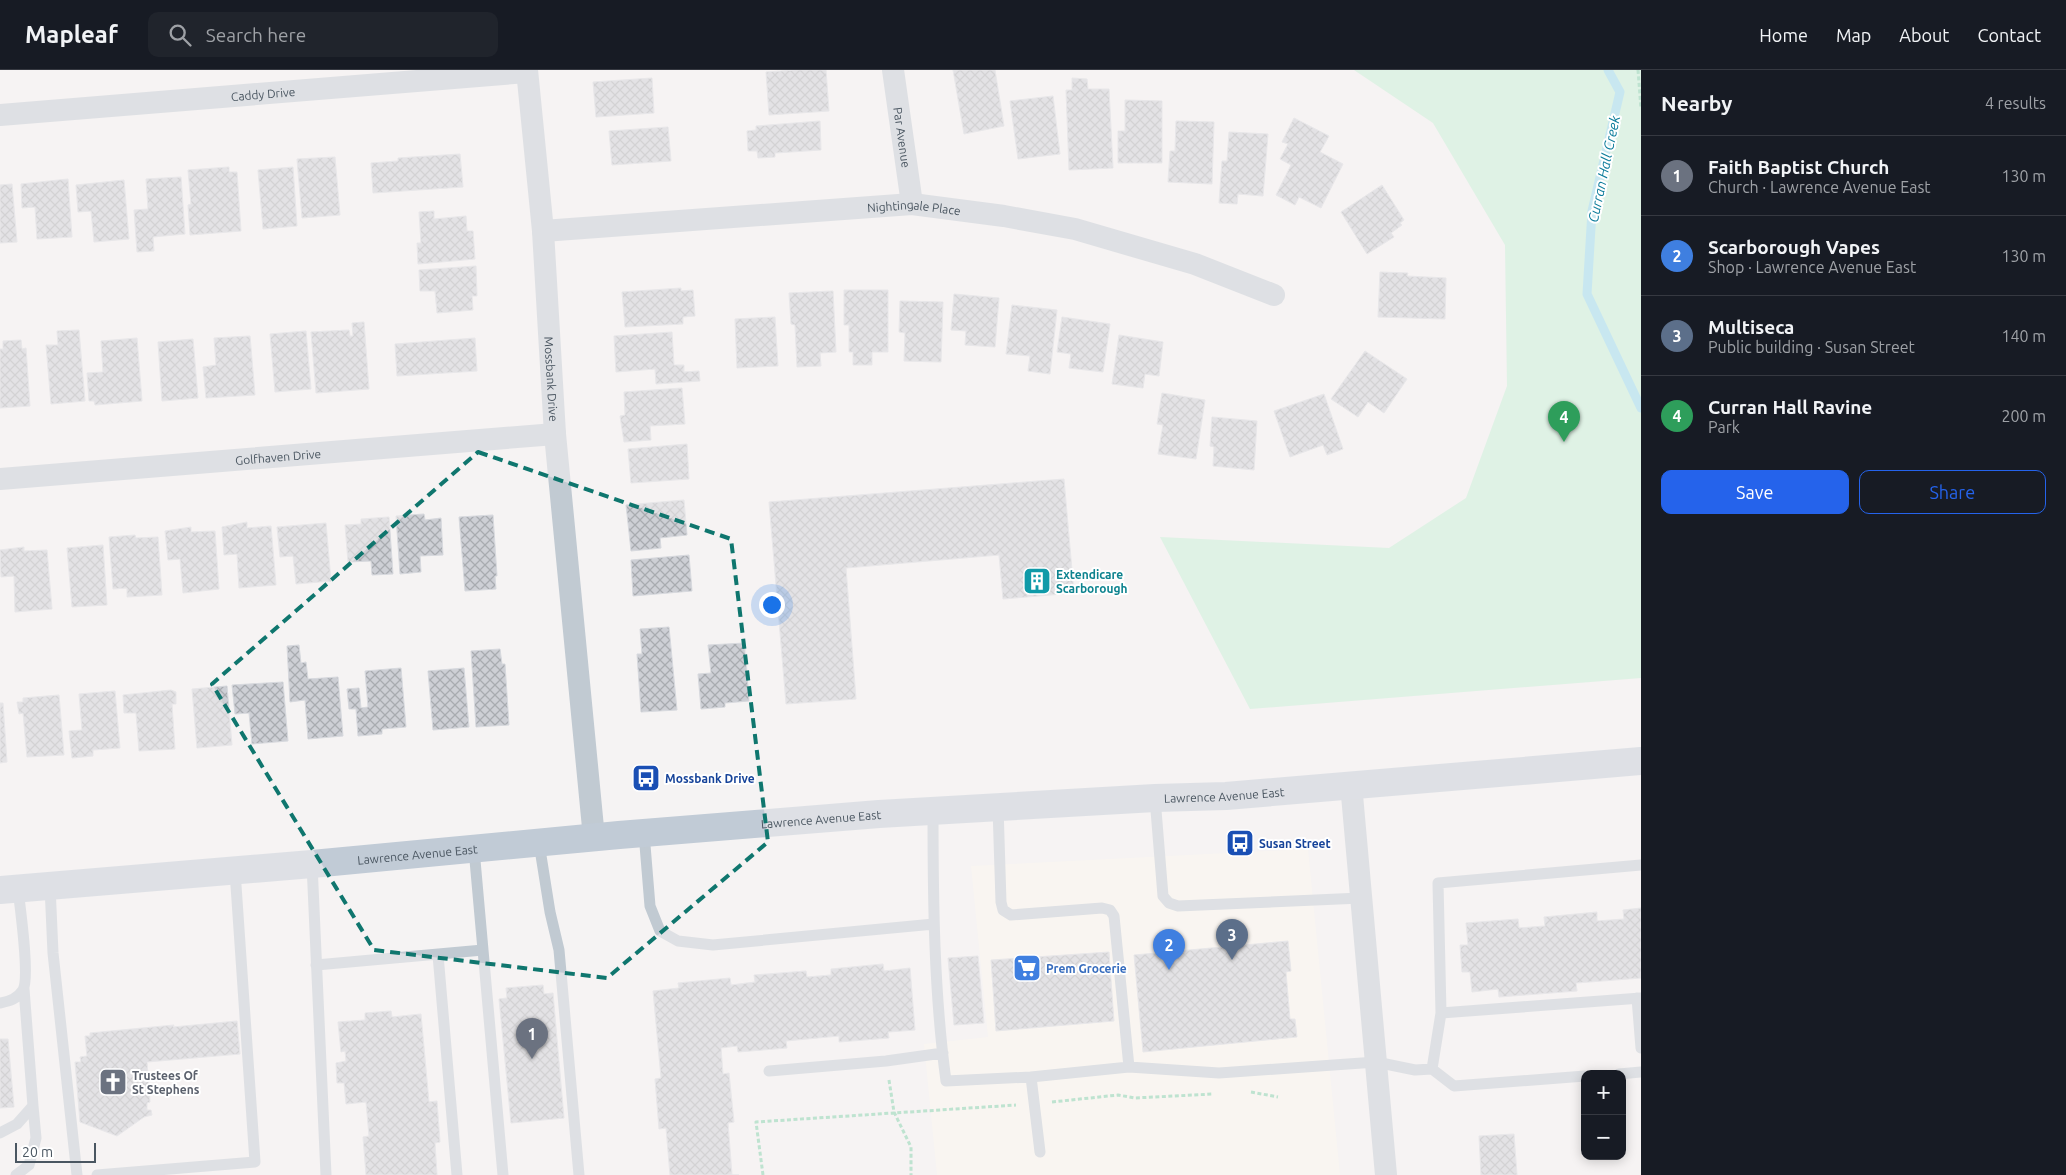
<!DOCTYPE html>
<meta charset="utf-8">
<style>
body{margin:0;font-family:Ubuntu,sans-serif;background:#20242c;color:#f1f3f6}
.controls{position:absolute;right:15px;bottom:15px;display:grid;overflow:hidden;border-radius:10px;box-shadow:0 2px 12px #0003}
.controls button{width:45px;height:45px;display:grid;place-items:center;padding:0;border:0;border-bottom:1px solid #363941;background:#171b24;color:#f1f3f6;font:25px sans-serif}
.scale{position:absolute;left:15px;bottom:12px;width:81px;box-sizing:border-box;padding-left:5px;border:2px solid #4a5661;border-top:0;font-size:14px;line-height:18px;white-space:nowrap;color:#4a5661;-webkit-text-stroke:4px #fff;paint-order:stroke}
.you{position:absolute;left:771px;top:534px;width:18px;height:18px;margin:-12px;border:4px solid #fff;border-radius:50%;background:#1a73e8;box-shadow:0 0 0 8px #1a73e833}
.badge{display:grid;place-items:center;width:32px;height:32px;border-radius:50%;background:#2563eb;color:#fff;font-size:16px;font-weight:700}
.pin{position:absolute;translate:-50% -41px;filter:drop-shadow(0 1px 2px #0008)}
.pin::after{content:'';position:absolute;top:26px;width:18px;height:15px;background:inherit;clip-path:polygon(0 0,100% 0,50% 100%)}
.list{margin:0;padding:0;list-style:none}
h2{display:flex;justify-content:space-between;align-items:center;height:65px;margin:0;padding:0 20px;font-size:21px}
h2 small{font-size:16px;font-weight:400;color:#9ea1a6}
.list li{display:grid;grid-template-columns:32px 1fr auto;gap:15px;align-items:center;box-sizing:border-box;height:80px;padding:0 20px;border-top:1px solid #363941}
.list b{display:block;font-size:19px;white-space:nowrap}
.list p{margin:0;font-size:16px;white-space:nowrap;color:#9ea1a6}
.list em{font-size:16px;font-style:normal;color:#9ea1a6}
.actions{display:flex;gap:10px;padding:15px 20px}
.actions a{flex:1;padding:11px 0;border:1px solid #2563eb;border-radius:10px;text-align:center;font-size:18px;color:#2563eb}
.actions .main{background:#2563eb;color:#fff}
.icon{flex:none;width:28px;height:28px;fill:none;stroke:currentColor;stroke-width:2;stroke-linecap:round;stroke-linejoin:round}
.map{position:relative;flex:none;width:1641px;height:1105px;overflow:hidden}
header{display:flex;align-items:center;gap:30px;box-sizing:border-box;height:70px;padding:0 25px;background:#171b24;border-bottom:1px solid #363941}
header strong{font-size:24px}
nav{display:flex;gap:28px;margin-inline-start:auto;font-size:18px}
.search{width:350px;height:45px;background:#20242c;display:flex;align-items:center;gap:12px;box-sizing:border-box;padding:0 18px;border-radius:10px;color:#9ea1a6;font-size:19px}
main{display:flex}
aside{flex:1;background:#171b24}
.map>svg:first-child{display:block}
.commercial{fill:#fdf9ef}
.park{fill:#c3f1d5}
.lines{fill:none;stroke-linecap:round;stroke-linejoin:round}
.stream{stroke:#90daee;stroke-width:9}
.building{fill:url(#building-cross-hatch);stroke:#d7d9de}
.path{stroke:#7ad0a6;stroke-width:3;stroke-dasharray:4 2.5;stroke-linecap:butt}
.lane{stroke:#c1cad2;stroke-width:11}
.street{stroke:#c1cad2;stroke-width:22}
.secondary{stroke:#c1cbd6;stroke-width:28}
.marked{fill:none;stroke:#0f766e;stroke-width:4;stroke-dasharray:10 6;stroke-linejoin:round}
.labels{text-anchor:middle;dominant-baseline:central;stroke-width:4;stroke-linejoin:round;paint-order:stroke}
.street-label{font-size:12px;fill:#4a5661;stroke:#fff}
.culture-label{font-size:12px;font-weight:bold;fill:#0d838f;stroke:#fff;text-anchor:start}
.transit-label{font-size:12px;font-weight:bold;fill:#164399;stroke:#fff;text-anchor:start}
.shop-label{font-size:12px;font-weight:bold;fill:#366cbe;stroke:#fff;text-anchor:start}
.worship-label{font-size:12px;font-weight:bold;fill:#5b616d;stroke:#fff;text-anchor:start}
.water-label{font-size:14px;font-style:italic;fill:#0c7c9b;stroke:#fff}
</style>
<header>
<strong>Mapleaf</strong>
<div class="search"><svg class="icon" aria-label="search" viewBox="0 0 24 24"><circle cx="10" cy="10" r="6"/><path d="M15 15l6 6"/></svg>Search here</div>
<nav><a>Home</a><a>Map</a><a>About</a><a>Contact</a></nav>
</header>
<main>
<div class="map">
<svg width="1641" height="1105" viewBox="0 0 1641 1105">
<defs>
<pattern id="building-cross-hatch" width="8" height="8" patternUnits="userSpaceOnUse" patternTransform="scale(1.25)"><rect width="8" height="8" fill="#cdcfd5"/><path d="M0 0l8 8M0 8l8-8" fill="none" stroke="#a8abb0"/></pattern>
</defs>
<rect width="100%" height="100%" fill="#f5f3f3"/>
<path class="commercial" d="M1308 779 1340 1105H937L924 974 988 967 971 796Z"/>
<path class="park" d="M1354 0H1641V608L1250 639 1160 467 1389 478 1466 428 1507 316 1505 175 1433 53Z"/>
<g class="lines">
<path class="stream" d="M1608 0 1620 22 1592 141 1587 224 1641 338"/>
</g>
<path class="building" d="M796 0H826L829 41 769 45 766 2Z
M953 0H995L1004 56 964 64Z
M652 8 654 43 596 47 593 12Z
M1072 8 1087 9 1088 19H1109L1113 98 1069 100 1066 20H1072Z
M1053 26 1060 84 1018 89 1010 31Z
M1125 30 1162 31V93H1118V61H1125Z
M1294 48 1329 66 1320 82 1343 94 1321 138 1299 127 1295 135 1276 125 1291 95 1280 89 1288 74 1282 72Z
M820 51 821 80 775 83V87L758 88 757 81H748L747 61 756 60V56Z
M1176 51 1214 52 1212 114 1168 112 1170 81H1175Z
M668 57 671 91 612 95 609 61Z
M1229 62 1268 64 1263 126 1238 124 1237 134 1219 133 1222 91H1227Z
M460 84 463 117 373 123 371 93 398 91V88Z
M335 87 340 145 302 148 297 89Z
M229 97V102H237L241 161 190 165 188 135 191 134 188 100Z
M293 97 297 156 263 159 258 100Z
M181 107 185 164 153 167 154 181 137 182 134 140 148 139 146 109Z
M68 109 72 167 37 169 35 137 22 138 21 114Z
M124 110 129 169 94 172 91 141 78 142 76 115Z
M12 114 17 172 0 173V115Z
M1382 115 1404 150 1400 153 1402 155 1391 163 1394 167 1367 184 1341 142Z
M434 141V149L466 146 467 161H473L475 189 418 194 417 173H421L419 142Z
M476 196 477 226H472L473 240 437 243 435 221H420L419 200Z
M1380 202 1408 203 1407 206 1446 208 1445 249 1378 247Z
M681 218V221L693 220 695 246 683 247V254L625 257 622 222Z
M844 220H888V282H872V295H853V282H849V255H844Z
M833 221 836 282 820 283 821 296 797 297 795 255 791 254 789 223Z
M954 224 999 228 995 277 965 275 966 261 951 260Z
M900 231 943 232 941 292 904 291 905 263 899 262Z
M1012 235 1057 240 1050 304 1028 301 1030 286 1006 284Z
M775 247 778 296 737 298 735 249Z
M1062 247 1110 254 1103 302 1069 298 1071 284 1057 282Z
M364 252 369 319 316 323 311 262 349 260 350 266H353L352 253Z
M79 260 85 331 51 334 46 275H58L57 261Z
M306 261 311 319 275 322 270 264Z
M672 262 674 295H684V302L699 301 700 311 656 314 655 299 616 302 614 266Z
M1119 265 1163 272 1159 306 1145 304 1143 318 1112 314Z
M250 266 255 325 206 328 203 297 216 295 214 268Z
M137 268 142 331 95 335 94 331H89L87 303 103 302 101 271Z
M475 268 477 301 397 306 395 274Z
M193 269 198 328 162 331 158 272Z
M21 270 22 279 26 278 30 336 0 338V279H3V271Z
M1365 281 1407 309 1384 343 1368 332 1358 347 1331 329Z
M682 318 685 354 650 356 651 370 624 372 620 346 625 345 624 322Z
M1162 323 1205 330 1196 389 1158 384 1163 355 1157 354Z
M1324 324 1343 379 1327 385 1323 375 1290 387 1274 341Z
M1212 347 1257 351 1254 400 1213 396 1214 377 1210 376Z
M687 374 689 409 631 413 628 379Z
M1064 409 1074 523 1003 529 999 485 846 498 856 629 786 634 769 432Z
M684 430 687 465 660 468 661 478 631 481 626 435Z
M424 444 425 450 441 448 443 485 420 486 421 502 400 504 396 446Z
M493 445 497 506H495L496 519 465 521 459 447Z
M389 447 393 504 372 505 371 491 348 492 345 455 361 454V449Z
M247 452V458L271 456 276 515 239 518 237 484 224 485 222 457Z
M326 453 331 511 296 514 293 486 280 487 277 457Z
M191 457V462L215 461 219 519 183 523 180 489 168 490 165 461Z
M135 465 136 468 158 467 162 525 127 527V518L113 519 109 467Z
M103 475 107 535 72 537 67 478Z
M24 477V481L47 480 52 539 15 542 14 506 1 507 0 480Z
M689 485 692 521 633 526 631 490Z
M669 557 677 640 641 642 637 584H642L640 559Z
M745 573 749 631 725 633V637L701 639 698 604 711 603 708 575Z
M299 575 301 593 306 592 308 609 338 607 343 666 308 669 305 630 290 632 287 576Z
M500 579 502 594H505L509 655 476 657 471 581Z
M401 598 406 657 382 659V664L358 666 356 639H349L347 619 359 618 361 638 368 637 365 601Z
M464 598 469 657 433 660 428 601Z
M283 612 288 671 252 674 249 643 235 644 232 615Z
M227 616 232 675 197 678 192 619Z
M171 620 176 622V634H172L175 679 139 681 136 643H124L123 625Z
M115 621 120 678 93 680V686L72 688 69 661 82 660 79 624Z
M59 625 64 685 27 687 23 643 19 644 17 632H23V628Z
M0 633H3L7 692 0 693Z
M1641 838V908L1576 913 1577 921 1499 927 1498 919 1472 922 1470 902H1462L1460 875H1468L1466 853 1518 849 1519 858 1545 856 1544 847 1597 842V851L1624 849 1623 840Z
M1288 871 1291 901 1286 902 1290 949H1295L1297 967 1143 982 1134 885Z
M1109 882 1114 951 996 961 991 890Z
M978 886 984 953 954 955 948 888Z
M883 894 884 901 910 898 915 960 888 962 889 968 839 972V966L786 971 787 978 738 982 737 976 721 978 723 1004 729 1003 734 1052 728 1053 732 1105H739H670L666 1058 659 1059 655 1009 661 1008 653 921 679 918 678 913 730 908 731 915 755 912 754 905 806 901 807 907 831 905V899Z
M543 915 544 924 553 923 564 1048 511 1053 499 929 507 928 506 918Z
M391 941 392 947 421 944 429 1032 437 1031 440 1072 435 1073 437 1105H366L363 1067 369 1066 366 1032 346 1034 344 1013H337L336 993 346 991 345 981 341 982 338 952 365 950V943Z
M237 951 240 984 147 992 150 1032 147 1033V1040H151L152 1045 144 1047 117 1066 80 1052 75 992H81L80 987 87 986 85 966H90V963L174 955 173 957Z
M0 969H8L14 1037 0 1038Z
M1514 1064 1517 1105H1481L1479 1066Z"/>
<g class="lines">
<path class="path" d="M1638 0 1641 39
M889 1010 894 1042 911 1077V1105
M1251 1022 1278 1027
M1052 1032 1118 1025 1135 1028 1213 1024
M763 1105 756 1052 1016 1035"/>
<path class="lane" d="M1155 728 1163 826 1169 833 1178 836 1361 828
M998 737 1001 832 1003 840 1011 845 1102 838 1110 840 1114 846 1129 997 1219 1003 1376 992 1415 1000 1432 999 1441 943 1438 813 1641 795
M933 741C933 831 934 922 946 1011L1031 1007 1129 997
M644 763 650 836 660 861 678 871 713 875 934 854
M539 773 550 842 559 880 579 1105
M312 794 326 1105
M50 816 53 883 77 1105
M483 880 503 1105
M438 885 457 1105
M316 895 483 880 474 779
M1637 928 1641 978
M0 933C10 931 17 929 23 920 30 907 20 837 18 819
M1441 943 1641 928
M1432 999 1454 1016 1585 1006
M769 1001 886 991 943 983
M1619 1004 1641 1002
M1031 1007 1040 1082
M0 1063 17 1054 33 1036 24 919
M16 1105 29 1095 36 1068 33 1036
M97 1105 255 1092 235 801"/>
<g class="street">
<path id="s1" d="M527 0 543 161 555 364 594 768"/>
<path id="s2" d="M893 0 912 134"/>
<path id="s3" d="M0 45 527 2"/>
<path id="s4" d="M543 161 912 134 1004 146 1075 159 1195 194 1274 225"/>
<path id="s5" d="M0 409 555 364"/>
<path d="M1351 714 1386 1105"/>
</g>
<path class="secondary" id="s6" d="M0 820 312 794 619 765 879 744 1155 728 1226 726 1641 691"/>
</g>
<path d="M0 0H1641V1105H0ZM478 382 731 469 768 772 607 908 374 880 212 614Z" fill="#f5f3f3" fill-opacity=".55" fill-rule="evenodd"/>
<path class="marked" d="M478 382 731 469 768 772 607 908 374 880 212 614Z"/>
<defs>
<symbol id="building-square" viewBox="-11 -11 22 22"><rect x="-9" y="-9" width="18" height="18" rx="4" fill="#0f9aa8" stroke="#fff"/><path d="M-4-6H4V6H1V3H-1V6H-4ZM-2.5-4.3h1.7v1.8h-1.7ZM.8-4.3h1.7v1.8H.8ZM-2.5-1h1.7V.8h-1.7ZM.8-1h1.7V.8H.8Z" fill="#fff"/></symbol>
<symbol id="bus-square" viewBox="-11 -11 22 22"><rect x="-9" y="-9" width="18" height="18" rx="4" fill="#1a4fb4" stroke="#fff"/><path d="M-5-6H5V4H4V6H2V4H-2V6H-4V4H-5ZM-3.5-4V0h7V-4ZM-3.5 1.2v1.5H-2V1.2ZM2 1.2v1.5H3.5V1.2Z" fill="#fff"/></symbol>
<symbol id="supermarket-square" viewBox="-11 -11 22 22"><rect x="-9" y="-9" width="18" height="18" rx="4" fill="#3f7fe0" stroke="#fff"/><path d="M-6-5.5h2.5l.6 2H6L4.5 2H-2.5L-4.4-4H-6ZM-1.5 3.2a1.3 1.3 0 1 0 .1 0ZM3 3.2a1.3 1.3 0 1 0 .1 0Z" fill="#fff"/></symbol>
<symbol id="church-square" viewBox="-11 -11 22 22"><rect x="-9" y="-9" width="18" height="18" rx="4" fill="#6b7280" stroke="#fff"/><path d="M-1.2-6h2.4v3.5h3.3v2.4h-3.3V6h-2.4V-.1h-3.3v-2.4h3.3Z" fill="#fff"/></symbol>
</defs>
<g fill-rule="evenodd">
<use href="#building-square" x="1021" y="495" width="32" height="32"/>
<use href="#bus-square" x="630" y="692" width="32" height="32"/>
<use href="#bus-square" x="1224" y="757" width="32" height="32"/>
<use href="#supermarket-square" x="1011" y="882" width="32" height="32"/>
<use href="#church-square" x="97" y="996" width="32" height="32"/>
</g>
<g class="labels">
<g class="street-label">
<text stroke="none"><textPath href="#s3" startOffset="264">Caddy Drive</textPath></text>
<text stroke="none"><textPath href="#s2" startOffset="68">Par Avenue</textPath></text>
<text stroke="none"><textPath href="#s4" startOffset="372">Nightingale Place</textPath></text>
<text stroke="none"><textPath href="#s1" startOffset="310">Mossbank Drive</textPath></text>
<text stroke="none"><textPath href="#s5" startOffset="279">Golfhaven Drive</textPath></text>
<text stroke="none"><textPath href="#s6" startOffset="1228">Lawrence Avenue East</textPath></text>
<text stroke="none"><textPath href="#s6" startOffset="824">Lawrence Avenue East</textPath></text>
<text stroke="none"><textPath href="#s6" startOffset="419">Lawrence Avenue East</textPath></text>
</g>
<g class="culture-label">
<text x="1056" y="504">Extendicare<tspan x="1056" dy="14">Scarborough</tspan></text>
</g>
<g class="transit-label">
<text x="665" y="708">Mossbank Drive</text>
<text x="1259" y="773">Susan Street</text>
</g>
<g class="shop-label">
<text x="1046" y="898">Prem Grocerie</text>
</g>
<g class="worship-label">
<text x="132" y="1005">Trustees Of<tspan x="132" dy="14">St Stephens</tspan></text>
</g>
<g class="water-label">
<text transform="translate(1604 99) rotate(-78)">Curran Hall Creek</text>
</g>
</g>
</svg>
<div class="controls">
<button>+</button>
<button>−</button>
</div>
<div class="scale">20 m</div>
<div class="you"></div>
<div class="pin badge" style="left:532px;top:989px;background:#6b7280">1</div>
<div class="pin badge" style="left:1169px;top:900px;background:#3f7fe0">2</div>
<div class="pin badge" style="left:1232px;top:890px;background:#5c6f8a">3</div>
<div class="pin badge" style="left:1564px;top:372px;background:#2e9e5b">4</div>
</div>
<aside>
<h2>Nearby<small>4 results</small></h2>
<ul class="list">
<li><span class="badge" style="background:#6b7280">1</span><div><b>Faith Baptist Church</b><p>Church · Lawrence Avenue East</p></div><em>130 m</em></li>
<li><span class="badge" style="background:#3f7fe0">2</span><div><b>Scarborough Vapes</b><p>Shop · Lawrence Avenue East</p></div><em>130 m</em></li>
<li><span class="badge" style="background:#5c6f8a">3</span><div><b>Multiseca</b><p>Public building · Susan Street</p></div><em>140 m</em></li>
<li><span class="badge" style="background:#2e9e5b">4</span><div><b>Curran Hall Ravine</b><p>Park</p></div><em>200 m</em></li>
</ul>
<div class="actions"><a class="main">Save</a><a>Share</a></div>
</aside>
</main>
